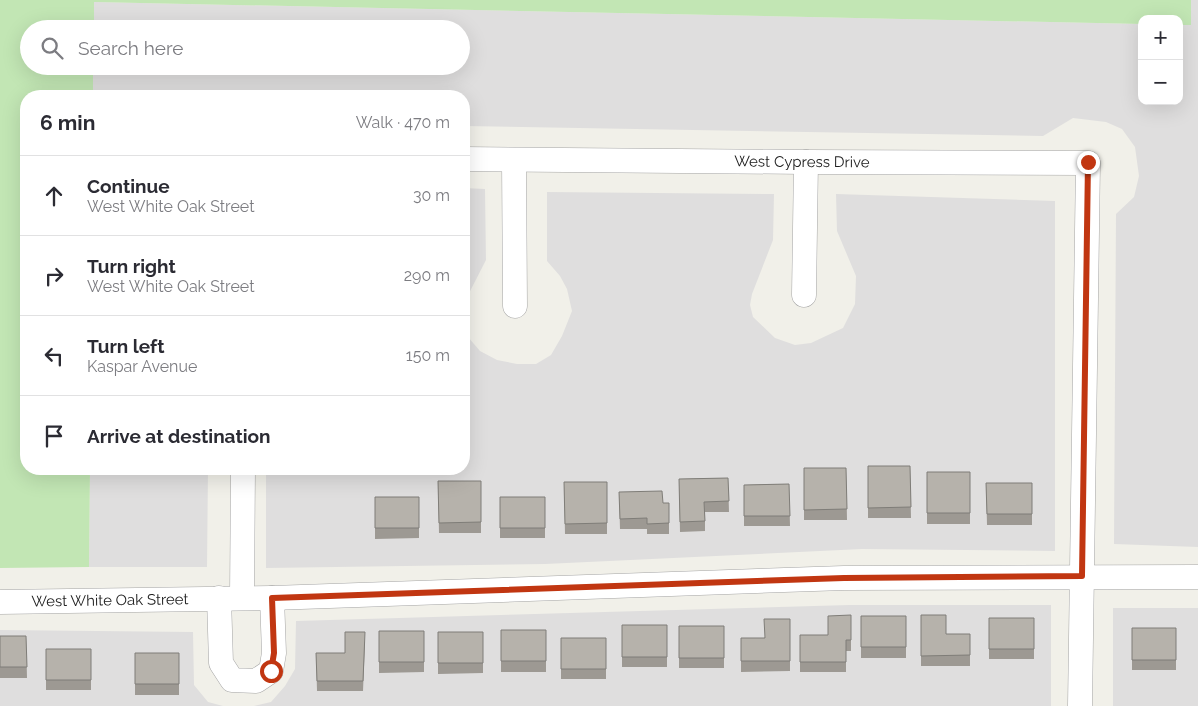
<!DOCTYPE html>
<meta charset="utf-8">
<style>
body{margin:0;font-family:Raleway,sans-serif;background:#f2f2f3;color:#2b2b33}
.controls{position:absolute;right:15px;top:15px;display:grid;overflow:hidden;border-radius:10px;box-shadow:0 5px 20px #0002}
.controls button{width:45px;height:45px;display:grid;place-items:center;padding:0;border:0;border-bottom:1px solid #e1e1e2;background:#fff;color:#2b2b33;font:25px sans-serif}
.stop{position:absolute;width:15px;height:15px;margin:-11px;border:4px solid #c13611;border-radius:50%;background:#fff}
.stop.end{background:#c13611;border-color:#fff;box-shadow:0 1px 5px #0008}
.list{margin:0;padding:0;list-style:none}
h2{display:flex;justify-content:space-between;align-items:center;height:65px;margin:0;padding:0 20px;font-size:21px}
h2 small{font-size:16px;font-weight:400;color:#7c7c81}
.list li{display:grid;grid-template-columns:32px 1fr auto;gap:15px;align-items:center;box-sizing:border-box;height:80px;padding:0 20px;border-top:1px solid #e1e1e2}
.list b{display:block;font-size:19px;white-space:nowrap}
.list p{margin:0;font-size:16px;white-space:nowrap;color:#7c7c81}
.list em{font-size:16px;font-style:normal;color:#7c7c81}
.icon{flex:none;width:28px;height:28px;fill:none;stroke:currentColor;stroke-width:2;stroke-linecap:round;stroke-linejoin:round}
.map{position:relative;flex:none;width:1198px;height:706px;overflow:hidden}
.search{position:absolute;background:#fff;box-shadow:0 5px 20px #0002;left:20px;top:20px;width:450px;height:55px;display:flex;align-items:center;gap:12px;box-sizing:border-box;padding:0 18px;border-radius:28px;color:#7c7c81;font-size:19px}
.panel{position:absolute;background:#fff;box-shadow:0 5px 20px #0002;left:20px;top:90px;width:450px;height:385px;border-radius:20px}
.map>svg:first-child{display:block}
.residential{fill:#dfdede}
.grass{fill:#c2e6b4}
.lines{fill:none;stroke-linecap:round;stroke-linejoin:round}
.minor-casing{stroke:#a5a5a5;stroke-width:25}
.minor{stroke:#fff;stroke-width:24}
.wall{fill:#9d9993}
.building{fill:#b6b2ab;stroke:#7f7d78}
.route{stroke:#c13611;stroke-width:6}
.labels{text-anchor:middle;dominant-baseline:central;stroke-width:4.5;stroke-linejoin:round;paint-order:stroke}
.street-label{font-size:15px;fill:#212121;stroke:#fff}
</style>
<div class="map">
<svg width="1198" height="706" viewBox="0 0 1198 706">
<rect width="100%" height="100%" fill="#f1f0e9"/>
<path class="residential" d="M1191 0H1198V547L1114 544 1116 214 1134 197 1139 176 1135 147 1122 129 1106 122 1073 118 1043 136 464 126V96H93V66H461V29H94V2L1142 24V101H1179V25H1191Z
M464 188 485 189 486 260 464 303Z
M547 192 774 194 773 240 752 294 750 305 753 317 775 338 795 345 811 343 843 328 855 304 856 276 837 231 836 194 1055 201V551L862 549 545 564 266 568V469H464V307L468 337 480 351 497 360 517 364H536L551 355 562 336 572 311 567 289 560 276 547 261Z
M90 469H208L207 567H89Z
M849 605H1051V706H254L271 702 285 686 295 669 296 621Z
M1113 608H1198V706H1113Z
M0 630 193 632 194 685 208 702 223 706H0Z"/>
<path class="grass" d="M0 0H1191V25H1179V19H1142V24L94 2V29H29V66H93V96H26V469H90L89 567 0 568Z"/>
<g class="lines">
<defs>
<g id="minor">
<path id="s1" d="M464 159 806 162 1088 163 1080 706"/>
<path d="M514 160 515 306"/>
<path d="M804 295 806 162"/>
<path d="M219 598 221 663 232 680 256 681 271 671 274 653 272 598"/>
<path d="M242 598 243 469"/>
<path id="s2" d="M0 602 272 598 844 578 1198 577"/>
</g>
</defs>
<use href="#minor" class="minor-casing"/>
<use href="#minor" class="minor"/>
</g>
<path class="wall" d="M868 466H910L911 518H868Z
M804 468H846L847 520H804Z
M927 472H970V524H927Z
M728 478 729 512H705V531L680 532 679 479Z
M438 481H481V533H439Z
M564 482H607V534H565Z
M986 483H1032V525H987Z
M789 484 790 526H744V485Z
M619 492 663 503H669V534H647V529H620Z
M375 497H419V538L375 539Z
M500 497H545V538H500Z
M851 615V651H846V672H800V635H828Z
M921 615 946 634H970V666H921Z
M861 616H906V658H861Z
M989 618H1034V659H989Z
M790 619V671L741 672V638H764Z
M622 625H667V667H622Z
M679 626H724V668H679Z
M1132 628H1176V670H1132Z
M501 630H546V672H501Z
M379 631H424V672L379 673Z
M438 632H483V673L438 674Z
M0 636H26L27 678H0Z
M561 638H606V679H561Z
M365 642 363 691H317L316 653H345Z
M46 649H91V690H46Z
M135 653H179V695H135Z"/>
<path class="building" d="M868 466H910L911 507 868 508Z
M804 468H846L847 509 804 510Z
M927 472H970V513H927Z
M728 478 729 501 704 502 705 521 680 522 679 479Z
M438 481H481V522L439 523Z
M564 482H607V523L565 524Z
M986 483H1032V514H987Z
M789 484 790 516H744V485Z
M662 491 663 503H669V523L647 524V518L620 519 619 492Z
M375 497H419V528H375Z
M500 497H545V528H500Z
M851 615V640H846V662H800V635H828V616Z
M921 615H946V634H970V655L921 656Z
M861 616H906V647H861Z
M989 618H1034V649H989Z
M764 619H790V661H741V638H765Z
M622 625H667V657H622Z
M679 626H724V658H679Z
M1132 628H1176V660H1132Z
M501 630H546V661H501Z
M379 631H424V662H379Z
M345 632H365L363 681H317L316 653H345Z
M438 632H483V663H438Z
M0 636H26L27 667H0Z
M561 638H606V669H561Z
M46 649H91V680H46Z
M135 653H179V684H135Z"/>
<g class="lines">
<path class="route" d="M271 671 274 653 272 598 844 578 1082 576 1088 162"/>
</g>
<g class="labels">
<g class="street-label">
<text stroke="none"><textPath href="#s1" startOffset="338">West Cypress Drive</textPath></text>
<text stroke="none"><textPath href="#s2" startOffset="110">West White Oak Street</textPath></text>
</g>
</g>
</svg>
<div class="controls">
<button>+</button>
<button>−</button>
</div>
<div class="stop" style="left:271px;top:671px"></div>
<div class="stop end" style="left:1088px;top:162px"></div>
<div class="search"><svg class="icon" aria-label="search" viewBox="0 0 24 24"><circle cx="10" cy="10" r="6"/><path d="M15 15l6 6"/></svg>Search here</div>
<section class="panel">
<h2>6 min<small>Walk · 470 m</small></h2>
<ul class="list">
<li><svg class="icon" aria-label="ahead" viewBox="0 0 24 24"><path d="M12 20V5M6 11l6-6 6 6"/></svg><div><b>Continue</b><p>West White Oak Street</p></div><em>30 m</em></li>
<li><svg class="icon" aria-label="right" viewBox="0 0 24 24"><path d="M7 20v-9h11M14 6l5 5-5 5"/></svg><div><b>Turn right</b><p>West White Oak Street</p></div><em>290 m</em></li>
<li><svg class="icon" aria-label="left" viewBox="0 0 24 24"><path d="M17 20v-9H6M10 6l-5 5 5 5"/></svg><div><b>Turn left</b><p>Kaspar Avenue</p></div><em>150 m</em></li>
<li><svg class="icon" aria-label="arrive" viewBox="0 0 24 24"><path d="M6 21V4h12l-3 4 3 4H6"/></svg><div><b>Arrive at destination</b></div></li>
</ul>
</section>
</div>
